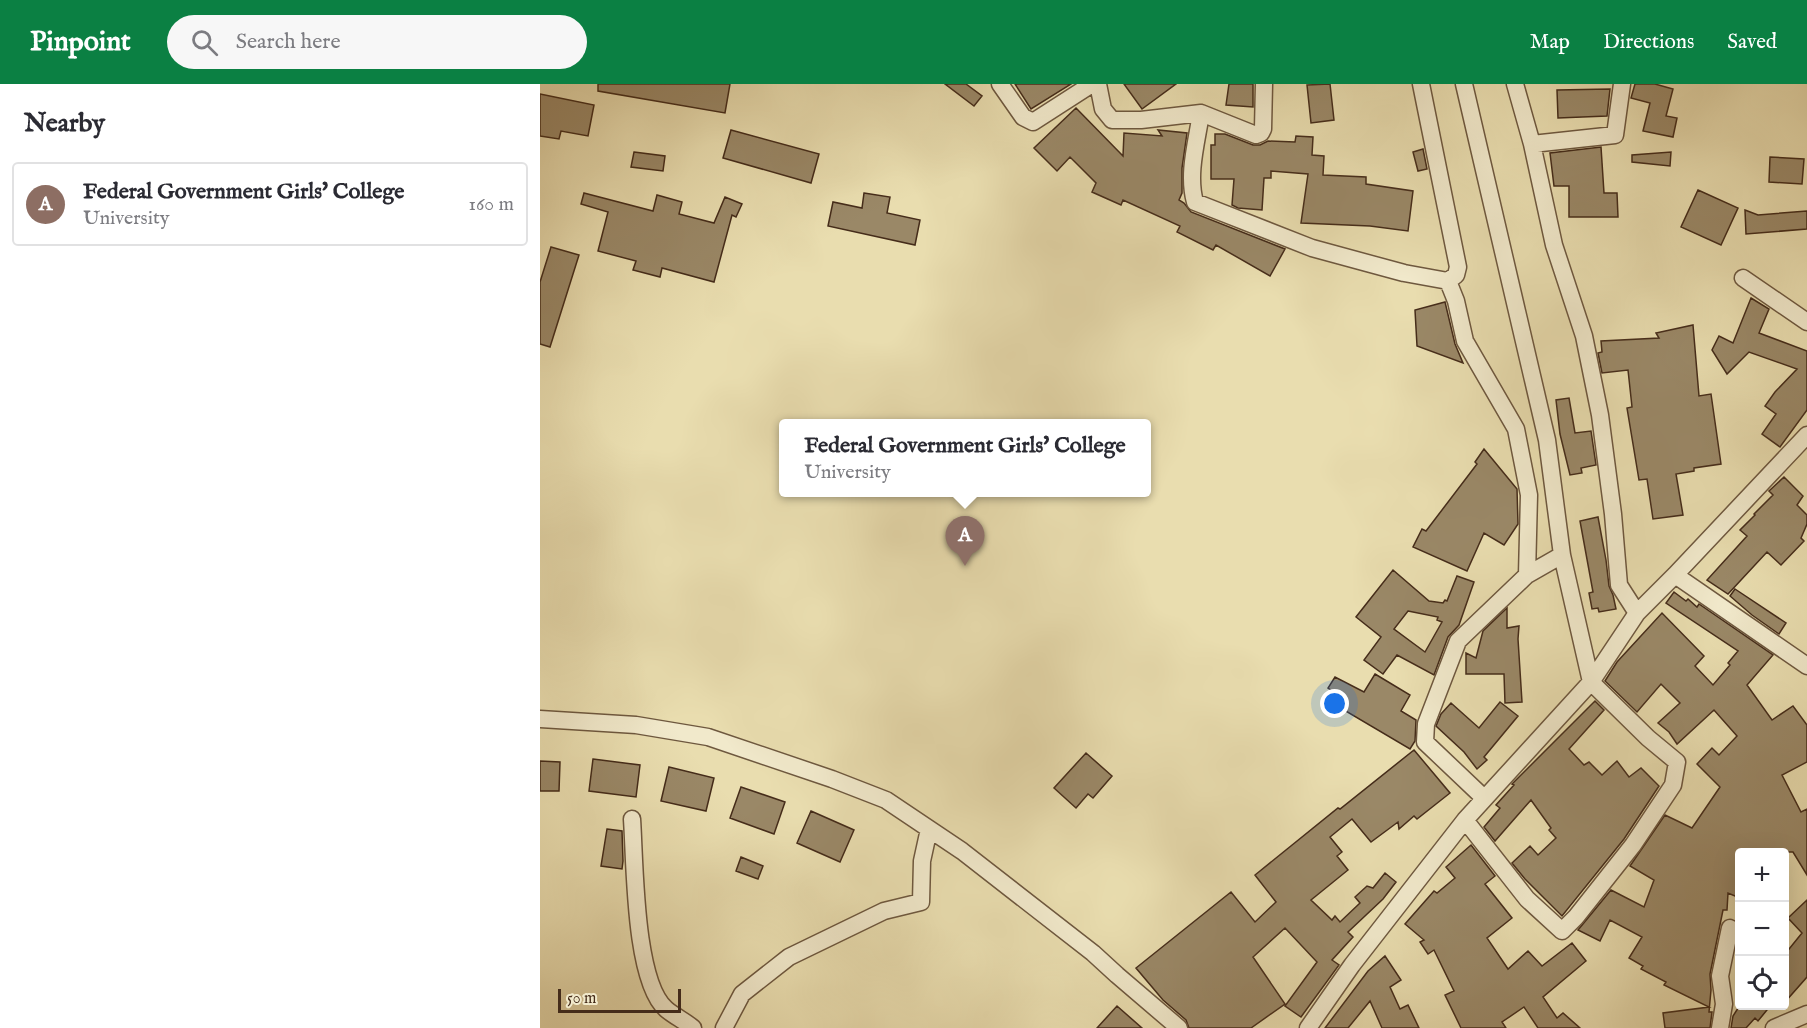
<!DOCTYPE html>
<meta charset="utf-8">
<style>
body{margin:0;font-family:"IM FELL English",serif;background:#f7f7f7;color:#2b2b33}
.controls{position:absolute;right:18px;bottom:18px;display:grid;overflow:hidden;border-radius:6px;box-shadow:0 6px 24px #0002}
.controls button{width:54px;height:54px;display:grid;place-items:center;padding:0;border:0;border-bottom:2px solid #e1e1e2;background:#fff;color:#2b2b33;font:30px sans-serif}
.scale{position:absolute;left:18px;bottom:15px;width:123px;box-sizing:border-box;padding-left:6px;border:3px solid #452c1a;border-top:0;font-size:16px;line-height:21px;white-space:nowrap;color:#452c1a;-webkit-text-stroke:4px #f1e9cb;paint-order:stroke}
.you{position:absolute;left:795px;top:620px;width:21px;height:21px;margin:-15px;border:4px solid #fff;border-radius:50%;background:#1a73e8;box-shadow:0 0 0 9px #1a73e833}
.badge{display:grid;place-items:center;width:39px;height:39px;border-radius:50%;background:#0b8043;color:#fff;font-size:20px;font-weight:700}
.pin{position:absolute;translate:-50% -50px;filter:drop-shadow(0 2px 3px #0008)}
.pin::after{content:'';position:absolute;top:32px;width:21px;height:18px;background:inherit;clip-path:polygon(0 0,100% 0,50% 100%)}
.popup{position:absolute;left:239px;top:335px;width:372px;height:78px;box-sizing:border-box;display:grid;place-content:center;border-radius:6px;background:#fff;filter:drop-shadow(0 2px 4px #0005);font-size:20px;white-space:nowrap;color:#7c7c81}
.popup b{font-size:22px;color:#2b2b33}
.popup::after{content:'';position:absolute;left:50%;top:100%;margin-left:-12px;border:12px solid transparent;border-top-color:#fff}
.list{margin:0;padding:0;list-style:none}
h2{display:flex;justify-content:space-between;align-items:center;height:78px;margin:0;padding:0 24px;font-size:26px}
h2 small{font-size:20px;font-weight:400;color:#7c7c81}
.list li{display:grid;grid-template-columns:39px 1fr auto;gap:18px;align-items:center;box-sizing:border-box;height:84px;margin:0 12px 12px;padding:0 12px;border:2px solid #e1e1e2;border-radius:6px}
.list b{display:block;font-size:22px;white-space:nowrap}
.list p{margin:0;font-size:20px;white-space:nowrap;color:#7c7c81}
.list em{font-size:20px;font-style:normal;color:#7c7c81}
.icon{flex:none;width:33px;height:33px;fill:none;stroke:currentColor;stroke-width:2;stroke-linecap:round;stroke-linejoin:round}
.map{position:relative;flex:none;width:1267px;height:944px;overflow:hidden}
header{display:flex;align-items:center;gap:36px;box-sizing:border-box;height:84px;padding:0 30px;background:#0b8043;color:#fff}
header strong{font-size:28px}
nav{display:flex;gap:33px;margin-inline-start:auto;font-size:21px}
.search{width:420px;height:54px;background:#f7f7f7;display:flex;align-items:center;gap:15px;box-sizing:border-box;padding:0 21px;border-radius:33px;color:#7c7c81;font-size:22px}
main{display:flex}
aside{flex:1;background:#fff}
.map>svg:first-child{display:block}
.building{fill:#9a8867;stroke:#452c1a;stroke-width:1.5;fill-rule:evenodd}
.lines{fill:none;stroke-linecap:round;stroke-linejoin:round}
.minor-casing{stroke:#6e583f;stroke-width:19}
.minor{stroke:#f1e9cb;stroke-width:16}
</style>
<header>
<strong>Pinpoint</strong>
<div class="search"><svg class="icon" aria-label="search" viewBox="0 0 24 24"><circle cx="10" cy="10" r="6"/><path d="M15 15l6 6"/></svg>Search here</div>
<nav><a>Map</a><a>Directions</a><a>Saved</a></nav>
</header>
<main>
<aside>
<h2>Nearby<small></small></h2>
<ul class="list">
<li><span class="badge" style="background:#8d6e63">A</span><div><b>Federal Government Girls' College</b><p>University</p></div><em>160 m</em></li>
</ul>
</aside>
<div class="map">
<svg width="1267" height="944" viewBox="0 0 1267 944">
<rect width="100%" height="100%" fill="#e9ddaf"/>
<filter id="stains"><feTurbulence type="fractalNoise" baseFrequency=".00333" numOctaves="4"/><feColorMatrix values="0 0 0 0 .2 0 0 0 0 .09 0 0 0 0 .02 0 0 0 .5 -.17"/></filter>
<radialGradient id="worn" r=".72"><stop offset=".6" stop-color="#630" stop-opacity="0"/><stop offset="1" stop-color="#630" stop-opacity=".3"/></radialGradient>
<path class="building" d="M58 0H190L185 29 58 7Z
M405 0H426L442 12 434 22Z
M475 0H531L491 25Z
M584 0H636L602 25Z
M689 0H713V23L686 21Z
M790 0 794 36 771 39 767 1Z
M1095 0H1115L1133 5 1126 32 1137 34 1133 53 1103 47 1110 19 1091 14Z
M1070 5 1067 32 1018 34 1017 6Z
M0 10 54 21 48 52 21 47 19 55 0 52Z
M536 24 583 72 584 49 622 52 618 46 647 49 642 84V109L639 116 644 119 651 128 745 165 730 192 676 161 673 166 637 148 640 142 583 116 581 121 552 108 556 99 530 73 517 87 494 64Z
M191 46 279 70 271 99 183 74Z
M675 50H685L713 61H720L728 57 755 58 756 52 773 53 772 71 784 72 783 91 826 93V100L873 107 868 147 830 142 761 139 768 90 731 87V94H724L722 126 698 124 692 121 694 95H671V61H675Z
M1061 63 1064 109H1077L1078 133H1029V102H1014L1010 69Z
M883 65 887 85 878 87 873 68Z
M94 68 125 72 123 87 91 83Z
M1131 68 1130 82 1092 78V71Z
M1230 73 1264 75 1262 100 1229 98Z
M1158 106 1198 124 1181 161 1141 143Z
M44 109 113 127 117 111 142 118 139 130 174 139 185 113 202 120 196 133 192 131 174 198 122 184 120 193 93 186 96 177 58 167 68 128 41 120Z
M324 109 350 113 347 129 380 136 375 161 288 142 293 118 322 124Z
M1205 126 1218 131 1267 127V145L1206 150Z
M11 163 39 171 10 263 0 260V198Z
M1211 214 1229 225 1219 249 1267 267V326L1240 363 1222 350 1236 330 1225 322 1235 308 1257 285 1209 268 1187 290 1172 266 1179 252 1193 259Z
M905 218 915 260 923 279 877 262 875 226Z
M1153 241 1159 312 1171 310 1181 380 1154 384V387L1136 390 1143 431 1113 435 1107 395 1099 396 1087 324 1092 323 1088 286 1062 289 1058 269 1062 268 1061 257 1119 254 1116 249Z
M1029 314 1035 349 1051 347 1056 381 1041 384 1042 389 1030 391 1020 350 1016 316Z
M944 365 977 405 978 440 964 461 944 449 927 487 873 463 882 445 886 447 937 380 935 378Z
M1244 393 1263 412 1257 421 1267 431V440L1261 454 1264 457 1241 481 1227 468 1188 510 1167 496 1207 452 1200 446 1215 431 1214 430 1233 411 1229 407Z
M1058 433 1066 476 1069 502 1073 511 1076 525 1059 528 1058 524 1052 525 1049 509 1053 508 1040 437Z
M853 486 889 517 903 519 905 516 907 517 917 492 934 498 919 541 908 553 894 591 857 571 843 590 824 576 841 553 816 533ZM868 527 898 533 897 536 902 538 885 568 854 545Z
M1195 505 1246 539 1239 550 1212 531 1190 512Z
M1134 508 1146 517 1148 515 1157 523 1159 520 1233 571 1207 601 1232 636 1253 622 1267 641V678L1242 691 1261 728 1267 725V791L1253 768H1200V814L1188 809 1187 826H1183L1170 890 1171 906 1169 928H1172L1170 944H1125L1123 929 1169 923 1124 901 1126 898 1101 885 1103 882 1089 874 1102 853 1070 836 1060 857 1038 846 1071 806 1104 823 1114 796 1090 782 1125 731 1152 744 1180 703 1157 680 1172 664 1179 671 1197 652 1174 626 1137 660 1129 648 1118 639 1140 619 1121 600 1097 628 1065 597 1077 578 1122 529 1164 572 1155 582 1173 601 1190 581 1188 579 1198 567 1126 519Z
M967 524V544L979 542 978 555 982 618 965 619 964 590H926V569L936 574 943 547Z
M835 590 870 611 861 627 876 636 875 657 870 665 787 616 792 607 788 604 795 593 824 608Z
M1055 617 1064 626 1029 665 1044 681 1049 678 1062 691 1077 677 1089 693 1101 684 1119 702 1084 755 1022 832 985 795 972 779 990 762 998 771 1016 754 1009 746 1011 744 991 716 955 757 944 743 960 724 956 721 974 701 972 700Z
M960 618 978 632 944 673 947 676 937 685 924 668 896 642 901 630 911 619 939 644Z
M874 666 910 709 877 735 874 732 859 745 858 738 831 758 812 735 790 753 802 768 797 772 808 786 771 816 792 836 795 832 800 838 820 819 815 813 827 802 833 804 845 789 856 798 843 815 808 848 813 853 792 876 799 881 761 933 745 922 777 878 745 844 713 873 745 920 711 944H649L646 936 623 916 596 884 691 808 715 838 736 818 715 791 798 724 800 725Z
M546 669 572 692 553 714 548 710 536 724 514 704Z
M53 675 100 681 96 713 49 707Z
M0 677 20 678 19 707H0Z
M129 683 174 694 166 727 121 717Z
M201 703 245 718 234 750 190 734Z
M271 727 314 746 300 778 257 759Z
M67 745 82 747 83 777 82 785 61 782Z
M931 761 955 792 945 800 972 834 947 854 968 885 988 867 1002 882 1032 859 1046 877 1003 913 1017 934 1023 929 1040 944H998L984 923 962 938 966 944H921L905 911 914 907 894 866 888 870 880 858 884 856 865 840 894 807 897 809 915 794 906 783Z
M201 773 223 782 218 795 196 787Z
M1267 816V893L1245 918V870L1262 849 1248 834Z
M845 872 861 896 850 903 860 925 868 921 879 944H842L830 917 808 944H785L828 887Z
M1200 921H1231L1218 937 1215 934 1206 944H1191L1193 932Z
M577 922 602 944H557Z"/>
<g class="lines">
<defs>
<path id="minor" d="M460 0 483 33 493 38 552 0
M558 0 563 25 572 36H601L661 29 716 51 721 49 723 45 724 0
M924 0 1007 356 1022 471 1051 598 1108 654 1137 678 1133 701 1093 761 1036 833 1022 847 987 815 925 736
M975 0 992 60 1014 161 1044 252 1060 331 1073 430 1079 501 1097 529
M661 29C657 57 647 90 655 118L772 164 864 189 908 197 916 191 918 183 881 0
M992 60 1075 51 1082 0
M1203 194 1267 238
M908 197 916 217 925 257 976 345 989 411 987 491
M1135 491 1267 582
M0 635 96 641 168 653 292 695 346 716 422 767 553 869 577 891 639 944
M944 714 885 658 886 640 918 557 987 491 1022 471
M92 735C95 778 94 897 126 925 134 932 145 937 153 944
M184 944 202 910 249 873 344 827 381 818 382 777 389 745
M768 944 812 881 925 736 1051 598 1097 529 1135 491 1267 351
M1180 944 1184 920 1180 892 1190 844
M1234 944 1267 930"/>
</defs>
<use href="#minor" class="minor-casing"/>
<use href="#minor" class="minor"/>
</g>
<rect width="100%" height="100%" filter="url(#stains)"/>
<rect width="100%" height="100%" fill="url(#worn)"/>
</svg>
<div class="controls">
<button>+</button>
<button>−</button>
<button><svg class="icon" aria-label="locate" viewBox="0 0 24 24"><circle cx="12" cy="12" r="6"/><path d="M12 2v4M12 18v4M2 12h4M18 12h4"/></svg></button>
</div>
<div class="scale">50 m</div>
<div class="you"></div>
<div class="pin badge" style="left:425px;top:482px;background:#8d6e63">A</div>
<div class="popup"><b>Federal Government Girls' College</b>University</div>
</div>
</main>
